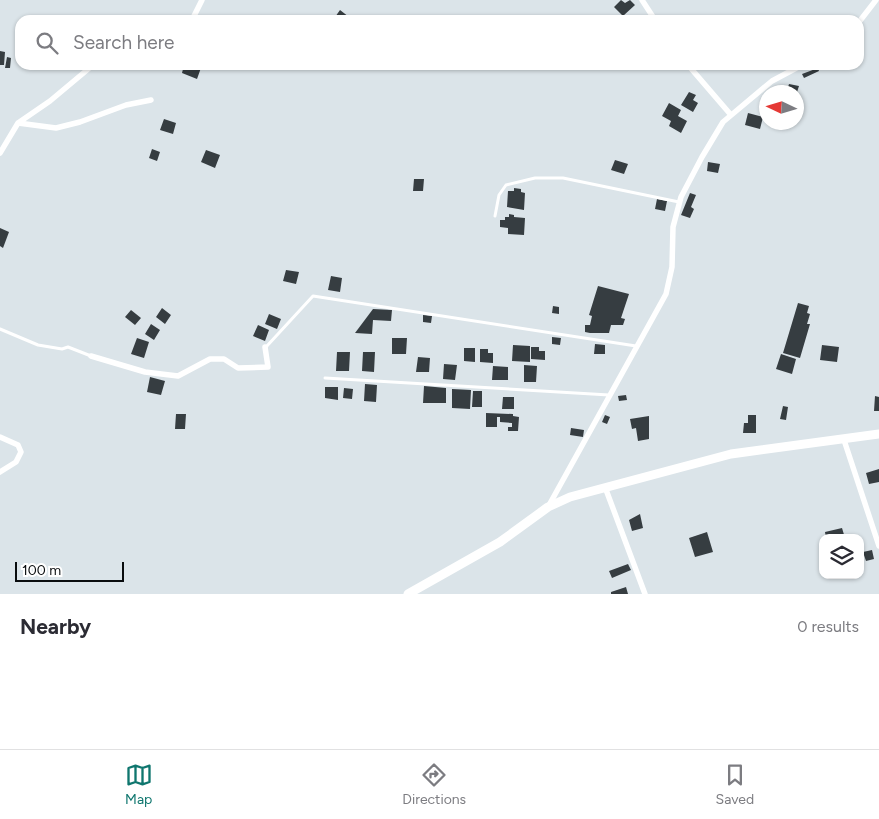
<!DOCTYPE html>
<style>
body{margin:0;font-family:Figtree,sans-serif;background:#f7f7f7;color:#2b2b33}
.controls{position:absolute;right:15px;bottom:15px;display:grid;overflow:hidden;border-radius:10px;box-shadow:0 1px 4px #0004}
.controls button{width:45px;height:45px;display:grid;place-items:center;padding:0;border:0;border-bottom:1px solid #e1e1e2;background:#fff;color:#2b2b33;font:25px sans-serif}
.compass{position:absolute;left:759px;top:85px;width:45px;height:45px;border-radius:50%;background:#fff;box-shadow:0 1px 4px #0004;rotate:274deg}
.scale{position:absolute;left:15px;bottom:12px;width:109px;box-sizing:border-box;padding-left:5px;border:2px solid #090c0e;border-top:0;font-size:14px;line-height:18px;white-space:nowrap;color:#090c0e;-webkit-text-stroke:4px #fff;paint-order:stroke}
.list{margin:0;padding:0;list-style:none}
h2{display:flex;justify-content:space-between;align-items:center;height:65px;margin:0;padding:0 20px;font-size:21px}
h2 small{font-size:16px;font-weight:400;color:#7c7c81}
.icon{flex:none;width:28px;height:28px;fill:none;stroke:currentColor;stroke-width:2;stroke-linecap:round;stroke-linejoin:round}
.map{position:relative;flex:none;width:879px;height:594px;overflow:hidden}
.search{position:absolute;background:#fff;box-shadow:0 1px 4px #0004;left:15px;right:15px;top:15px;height:55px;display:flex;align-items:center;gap:12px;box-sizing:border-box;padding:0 18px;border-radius:15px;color:#7c7c81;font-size:19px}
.sheet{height:155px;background:#fff}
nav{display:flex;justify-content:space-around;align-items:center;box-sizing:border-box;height:70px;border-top:1px solid #e1e1e2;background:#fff;font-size:14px;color:#7c7c81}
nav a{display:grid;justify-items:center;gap:2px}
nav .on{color:#0f766e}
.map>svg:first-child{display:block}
.building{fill:#363d41}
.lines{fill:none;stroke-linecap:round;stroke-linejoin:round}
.lane{stroke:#fff;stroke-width:3}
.street{stroke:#fff;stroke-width:5.5}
.secondary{stroke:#fff;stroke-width:9}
</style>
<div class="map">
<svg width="879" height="594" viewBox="0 0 879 594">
<rect width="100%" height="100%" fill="#dbe4e9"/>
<path class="building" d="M621 0 625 3 630 0 635 5 623 16 614 7Z
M340 10 349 17 347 20H333Z
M0 51 5 52 4 65H0Z
M7 57 11 58 10 68H5Z
M184 65H202L197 79 182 73Z
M818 68 819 71 804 78 802 74Z
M789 84 799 86 797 92 787 91Z
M689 92 696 95 693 100 698 103 693 112 681 105Z
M669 103 681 110 678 116 687 121 681 133 669 126 671 121 662 116Z
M748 113 763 117 760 129 745 125Z
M164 119 176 123 173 134 160 130Z
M152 149 160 152 157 161 149 158Z
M206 150 220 155 215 168 201 162Z
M615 160 628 164 624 174 611 170Z
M708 162 720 164 718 173 707 171Z
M414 179H424L423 191H413Z
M514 188 521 189V192L525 193 524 210 507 207 508 191H514Z
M690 193 696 195 691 207 694 209 690 218 681 215Z
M657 199 667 201 665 211 655 209Z
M509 214 514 215V217L525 218 524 235 508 234V228L500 227V220H505V217H509Z
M0 228 9 232 3 248 0 246Z
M286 270 299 272 296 284 283 281Z
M331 276 342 278 340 292 328 290Z
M598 286 629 294 621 318 625 319 623 325H611L609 333H590L585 332V325H590L592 316 589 315Z
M798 303 809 306 807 313 810 314 807 324H810L800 358 783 353Z
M553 306 559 307V314L552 313Z
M162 308 171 315 165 324 156 317Z
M373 309 392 310 391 321 373 320 372 334 355 333Z
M131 310 141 318 135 325 125 317Z
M269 314 281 319 277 329 265 324Z
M423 315 432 316 431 323 423 322Z
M151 324 160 330 154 340 145 334Z
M258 325 269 330 265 341 253 336Z
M552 337 561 338 560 345 552 344Z
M137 338 149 342 144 358 131 354Z
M392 338H407L406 354H392Z
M595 344 605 345V354H594Z
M513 345 530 346V362L512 361Z
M822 345 839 347 837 362 820 360Z
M531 347H539V351H545V360L531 359Z
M464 348H475V362L464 361Z
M480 349H488V353H493V363L480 362Z
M337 352H350L349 371H336Z
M363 352H375L374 372 362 371Z
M781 354 796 359 792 374 776 369Z
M418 357 430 358 429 372H416Z
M444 364 457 365 455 380 443 379Z
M524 365 537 366 536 382H524Z
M493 366 508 367V380H492Z
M150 377 165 381 161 395 147 392Z
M365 384 377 385 376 402 364 401Z
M424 386 446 388V403H423Z
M325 387H338V400L325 398Z
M344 388 353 389 352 399 343 398Z
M452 389 471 390 470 409 452 408Z
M473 391H482V407H472Z
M626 395 627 400 619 401 618 396Z
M875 396 879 397V411H874Z
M503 397H514V409H502Z
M783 406 788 407 786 420 780 419Z
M486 413 513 414V416L519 417 518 431H508V427H512V423L500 422V417H497V427H486Z
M176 414H186L185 429H175Z
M605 415 610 417 607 424 602 422Z
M748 415H756V433H743L744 423H748Z
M649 416V439L638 441 636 428 632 429 630 419Z
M571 428 584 430 583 437 570 435Z
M879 469V482L869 484 866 473Z
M640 514 643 528 632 531 629 520Z
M842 528 845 538H826L825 532Z
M707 532 713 552 695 557 689 538Z
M872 550 874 559 866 561 863 552Z
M628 564 631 570 612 578 609 571Z
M626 587 628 594H611V592Z"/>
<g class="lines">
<path class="lane" d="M495 216 499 195 506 185 535 178H563L679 202
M0 329 38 345 62 349 68 347 91 356
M266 347 313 296 636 346
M325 378 609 395"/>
<path class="street" d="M642 0 655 20
M192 20 202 0
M859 22 876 0
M688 65 731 115
M18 123 56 128 80 122 126 105 151 100
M0 153 18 123 50 101 93 65
M91 356 145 372 178 376 210 359H224L238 368 268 367 265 347
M0 437 18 445 21 452 16 462 0 472
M844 440 879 546
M605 487 645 594
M548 507 666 294 672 267 673 227 681 197 702 157 723 122 772 81 802 65"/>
<path class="secondary" d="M408 594 500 542 548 507 570 497 731 454 879 434"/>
</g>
</svg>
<div class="controls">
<button><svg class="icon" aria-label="layers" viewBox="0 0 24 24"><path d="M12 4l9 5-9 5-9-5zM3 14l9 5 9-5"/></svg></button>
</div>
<svg class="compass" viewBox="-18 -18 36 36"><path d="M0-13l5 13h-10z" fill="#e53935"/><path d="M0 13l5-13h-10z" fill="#7c7c81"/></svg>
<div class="scale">100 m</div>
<div class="search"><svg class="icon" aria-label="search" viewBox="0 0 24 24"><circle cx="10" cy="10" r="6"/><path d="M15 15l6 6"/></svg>Search here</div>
</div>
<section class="sheet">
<h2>Nearby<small>0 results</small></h2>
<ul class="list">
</ul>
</section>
<nav>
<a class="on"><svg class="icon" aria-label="map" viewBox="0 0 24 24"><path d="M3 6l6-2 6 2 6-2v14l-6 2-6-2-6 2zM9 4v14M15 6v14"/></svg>Map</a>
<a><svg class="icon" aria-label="directions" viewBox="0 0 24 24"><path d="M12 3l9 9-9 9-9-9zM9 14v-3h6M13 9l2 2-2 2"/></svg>Directions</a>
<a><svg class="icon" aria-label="saved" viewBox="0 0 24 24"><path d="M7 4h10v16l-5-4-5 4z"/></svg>Saved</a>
</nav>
